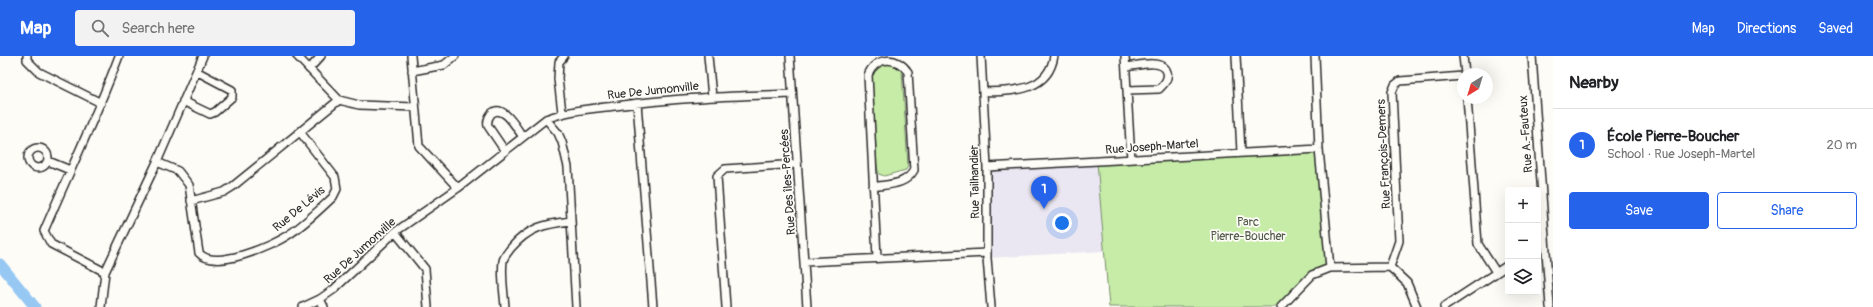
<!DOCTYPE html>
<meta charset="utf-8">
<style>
body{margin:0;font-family:Pangolin,sans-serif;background:#f2f2f2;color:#202124}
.controls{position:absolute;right:12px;bottom:12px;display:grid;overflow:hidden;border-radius:4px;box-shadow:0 4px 16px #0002}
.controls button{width:36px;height:36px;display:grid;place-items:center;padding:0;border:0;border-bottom:1px solid #e0e0e0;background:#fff;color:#202124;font:20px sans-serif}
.compass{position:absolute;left:1457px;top:12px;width:36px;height:36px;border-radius:50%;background:#fff;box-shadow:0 4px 16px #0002;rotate:218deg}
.you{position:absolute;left:1062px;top:167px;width:14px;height:14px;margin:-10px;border:3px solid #fff;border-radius:50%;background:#1a73e8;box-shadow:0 0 0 6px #1a73e833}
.badge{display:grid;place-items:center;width:26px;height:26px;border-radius:50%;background:#2563eb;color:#fff;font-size:13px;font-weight:700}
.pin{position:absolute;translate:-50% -33px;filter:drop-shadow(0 1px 2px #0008)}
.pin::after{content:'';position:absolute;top:21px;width:14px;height:12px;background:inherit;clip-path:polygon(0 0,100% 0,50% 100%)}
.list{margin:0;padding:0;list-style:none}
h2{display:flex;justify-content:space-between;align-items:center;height:52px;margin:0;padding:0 16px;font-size:17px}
h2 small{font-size:13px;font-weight:400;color:#757577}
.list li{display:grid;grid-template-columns:26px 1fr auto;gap:12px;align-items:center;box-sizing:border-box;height:72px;padding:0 16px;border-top:1px solid #e0e0e0}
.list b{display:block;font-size:15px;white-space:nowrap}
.list p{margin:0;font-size:13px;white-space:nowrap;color:#757577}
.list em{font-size:13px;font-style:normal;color:#757577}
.actions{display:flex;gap:8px;padding:12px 16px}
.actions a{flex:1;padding:9px 0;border:1px solid #2563eb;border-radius:4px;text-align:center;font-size:14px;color:#2563eb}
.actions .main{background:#2563eb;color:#fff}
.icon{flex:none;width:22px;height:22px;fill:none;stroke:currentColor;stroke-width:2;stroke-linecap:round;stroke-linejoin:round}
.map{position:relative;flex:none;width:1553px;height:251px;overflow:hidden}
header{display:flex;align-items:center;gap:24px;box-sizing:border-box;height:56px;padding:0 20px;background:#2563eb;color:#fff}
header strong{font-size:19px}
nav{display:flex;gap:22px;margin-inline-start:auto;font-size:14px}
.search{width:280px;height:36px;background:#f2f2f2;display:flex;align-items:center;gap:10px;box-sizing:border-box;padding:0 14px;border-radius:4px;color:#757577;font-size:15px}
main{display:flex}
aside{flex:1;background:#fff}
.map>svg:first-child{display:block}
.built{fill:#eae6f2}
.green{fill:#c6eca7;stroke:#788c69}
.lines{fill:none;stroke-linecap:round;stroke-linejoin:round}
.river{stroke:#96c8f3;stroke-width:11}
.street-casing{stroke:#2b2b2b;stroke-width:10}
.street{stroke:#fdfcf7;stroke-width:7}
.labels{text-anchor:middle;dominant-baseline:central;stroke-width:3.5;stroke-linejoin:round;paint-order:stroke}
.street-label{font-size:12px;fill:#2b2b2b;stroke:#fdfcf7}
.park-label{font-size:12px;fill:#525b4a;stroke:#fdfcf7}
</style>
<header>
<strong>Map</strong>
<div class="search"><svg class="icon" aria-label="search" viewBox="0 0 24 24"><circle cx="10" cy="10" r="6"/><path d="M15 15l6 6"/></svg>Search here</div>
<nav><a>Map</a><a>Directions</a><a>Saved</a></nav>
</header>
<main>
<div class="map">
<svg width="1553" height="251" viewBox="0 0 1553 251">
<rect width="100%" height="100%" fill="#fdfcf7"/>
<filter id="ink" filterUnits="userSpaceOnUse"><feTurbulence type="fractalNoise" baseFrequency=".025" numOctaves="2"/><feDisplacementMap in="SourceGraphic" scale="8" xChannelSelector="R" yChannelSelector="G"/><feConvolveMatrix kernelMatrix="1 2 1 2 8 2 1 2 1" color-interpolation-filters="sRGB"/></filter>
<g filter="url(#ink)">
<path class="built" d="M1097 106 1105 195 987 202V111Z"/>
<path class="green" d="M889 7 902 15 908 110 906 114 884 120 879 118 877 111 872 23C874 12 879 9 889 7Z
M1319 93 1330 212 1312 219 1281 251H1109L1097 106Z"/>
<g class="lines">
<path class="river" d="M0 208 35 251"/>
<defs>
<path id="street" d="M27 0V4L39 16 101 47
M297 0 339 44 359 49 415 51
M411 0 419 90 458 132
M708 0 712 41
M790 0 807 251
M981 0 987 111V202L991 251
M1125 0 1131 103
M1236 0 1241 96
M1315 0 1319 93 1330 212
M1463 0 1465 18
M1532 0 1550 251
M1126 11C1136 10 1163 2 1167 16 1169 23 1164 28 1159 33L1127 34
M309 13 321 0
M412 15 444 9 455 0
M983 36C1013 35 1048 36 1054 0
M1467 42 1478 188 1496 216
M183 45 210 58 215 56 232 41V34L198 16
M637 47 653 251
M562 56 558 23 559 6 564 0
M546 63 558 77 562 86 568 111 576 251
M28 102a10 10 0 1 1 20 0a10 10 0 1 1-20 0Z
M505 95 488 70C487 66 488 62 491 58 503 46 517 73 523 81
M48 105 70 114
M157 106 178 115 189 129 199 197C215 215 271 190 288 179 304 169 319 154 333 141L337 133 335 121 300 76
M987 111 1319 93
M873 131C889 128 906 129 914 114L908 16C897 0 876 0 868 19L877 202
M191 145 224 136 232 131 339 44
M395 176 425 213 428 251
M805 206 987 197
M1390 211 1399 185 1392 36 1395 29 1400 25 1463 20
M105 216 51 188 44 175C69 116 97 59 119 0
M320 243 324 251
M101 251 105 216 157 106 203 0
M303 251 320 243 333 234 395 176 458 132 546 63C568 54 591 53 615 50 674 42 733 40 792 38
M505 251C504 237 501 219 503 205 504 200 508 196 511 192 529 171 545 168 571 165
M726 251 717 120 725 113 797 108
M1281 251 1312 219 1330 212 1390 211 1407 227 1417 251
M1444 251 1508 209"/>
</defs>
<use href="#street" class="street-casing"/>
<use href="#street" class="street"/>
</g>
</g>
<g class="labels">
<g class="street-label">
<text transform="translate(653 35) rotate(-6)">Rue De Jumonville</text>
<text transform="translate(1526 78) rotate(-94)">Rue A.-Fauteux</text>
<text transform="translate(1152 91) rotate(-4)">Rue Joseph-Martel</text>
<text transform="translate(1384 98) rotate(-93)">Rue François-Demers</text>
<text transform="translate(788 126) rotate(-94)">Rue Des îles-Percées</text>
<text transform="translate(975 126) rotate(-91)">Rue Tailhandier</text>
<text transform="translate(299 153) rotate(-40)">Rue De Lévis</text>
<text transform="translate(360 195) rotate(-42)">Rue De Jumonville</text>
</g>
<g class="park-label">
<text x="1248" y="166">Parc<tspan x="1248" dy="14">Pierre-Boucher</tspan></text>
</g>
</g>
</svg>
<div class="controls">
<button>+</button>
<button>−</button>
<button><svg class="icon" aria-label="layers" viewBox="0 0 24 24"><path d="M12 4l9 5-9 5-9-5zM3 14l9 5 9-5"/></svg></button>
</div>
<svg class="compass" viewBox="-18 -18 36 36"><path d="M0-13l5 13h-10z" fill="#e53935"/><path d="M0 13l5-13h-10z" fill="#757577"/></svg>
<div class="you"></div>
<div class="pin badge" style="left:1044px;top:153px">1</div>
</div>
<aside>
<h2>Nearby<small></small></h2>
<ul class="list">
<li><span class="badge">1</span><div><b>École Pierre-Boucher</b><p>School · Rue Joseph-Martel</p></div><em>20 m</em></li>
</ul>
<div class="actions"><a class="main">Save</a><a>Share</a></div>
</aside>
</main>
